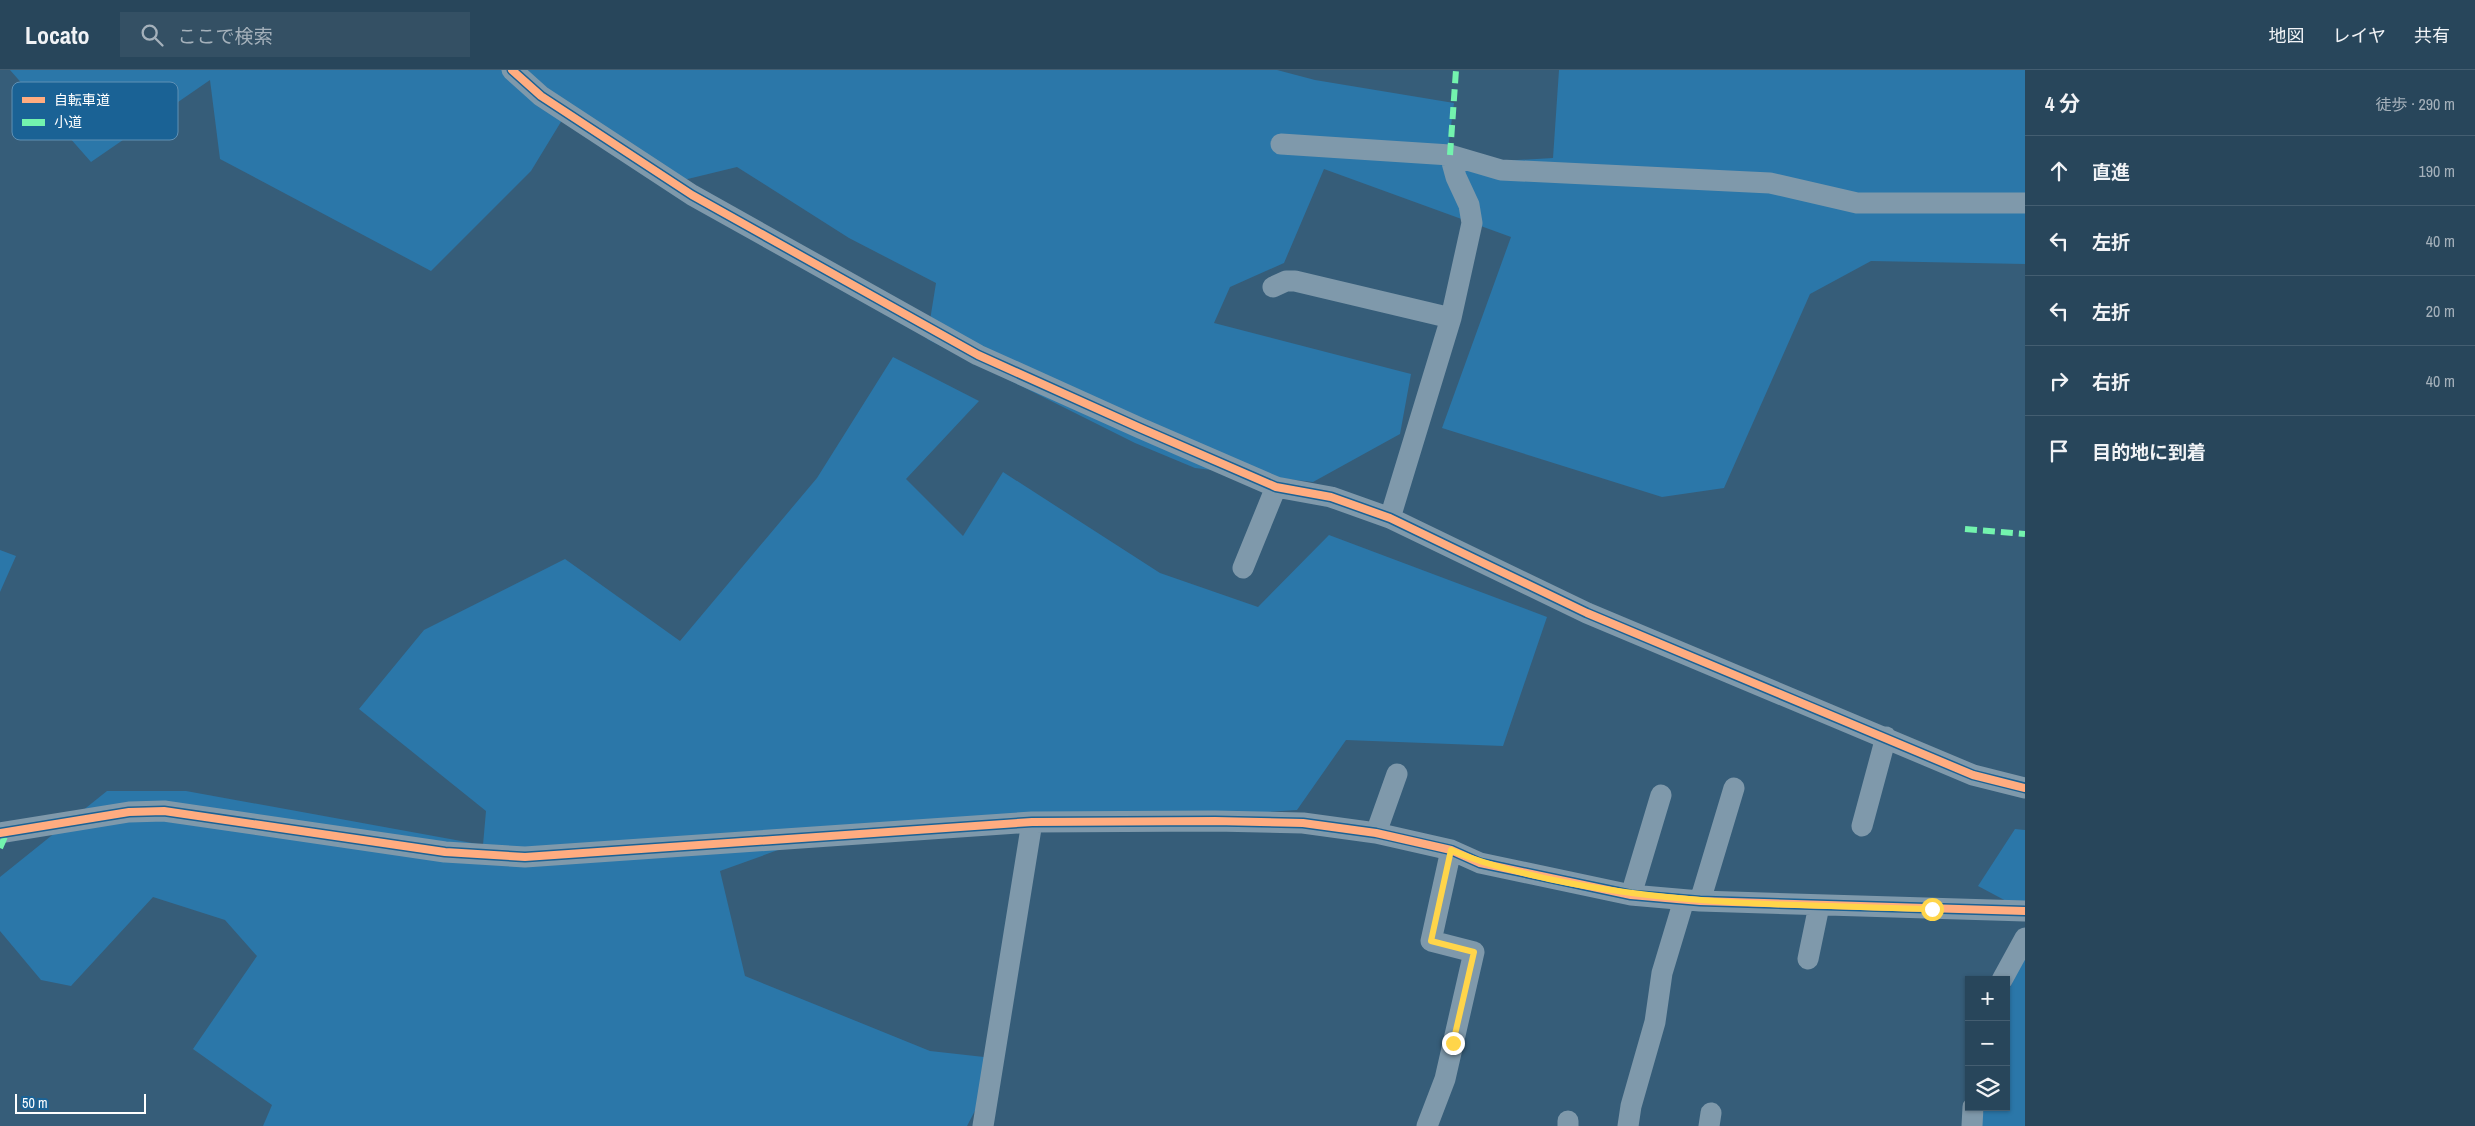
<!DOCTYPE html>
<html lang="ja">
<meta charset="utf-8">
<style>
body{margin:0;font-family:"Archivo Narrow","Noto Sans JP",sans-serif;background:#345064;color:#f1f3f6}
.controls{position:absolute;right:15px;bottom:15px;display:grid;overflow:hidden;border-radius:0px;box-shadow:0 1px 4px #0004}
.controls button{width:45px;height:45px;display:grid;place-items:center;padding:0;border:0;border-bottom:1px solid #445e71;background:#28465b;color:#f1f3f6;font:25px sans-serif}
.scale{position:absolute;left:15px;bottom:12px;width:131px;box-sizing:border-box;padding-left:5px;border:2px solid #fff;border-top:0;font-size:14px;line-height:18px;white-space:nowrap;color:#fff;-webkit-text-stroke:4px #1a6295;paint-order:stroke}
.stop{position:absolute;width:15px;height:15px;margin:-11px;border:4px solid #ffd54a;border-radius:50%;background:#fff}
.stop.end{background:#ffd54a;border-color:#fff;box-shadow:0 1px 5px #0008}
.list{margin:0;padding:0;list-style:none}
h2{display:flex;justify-content:space-between;align-items:center;height:65px;margin:0;padding:0 20px;font-size:21px}
h2 small{font-size:16px;font-weight:400;color:#a5b1bb}
.list li{display:grid;grid-template-columns:32px 1fr auto;gap:15px;align-items:center;box-sizing:border-box;height:70px;padding:0 20px;border-top:1px solid #445e71}
.list b{display:block;font-size:19px;white-space:nowrap}
.list em{font-size:16px;font-style:normal;color:#a5b1bb}
.icon{flex:none;width:28px;height:28px;fill:none;stroke:currentColor;stroke-width:2;stroke-linecap:round;stroke-linejoin:round}
.map{position:relative;flex:none;width:2025px;height:1056px;overflow:hidden}
header{display:flex;align-items:center;gap:30px;box-sizing:border-box;height:70px;padding:0 25px;background:#28465b;border-bottom:1px solid #445e71}
header strong{font-size:24px}
nav{display:flex;gap:28px;margin-inline-start:auto;font-size:18px}
.search{width:350px;height:45px;background:#345064;display:flex;align-items:center;gap:12px;box-sizing:border-box;padding:0 18px;border-radius:0px;color:#a5b1bb;font-size:19px}
main{display:flex}
aside{flex:1;background:#28465b}
.map>svg:first-child{display:block}
.green{fill:#2b77a9}
.lines{fill:none;stroke-linecap:round;stroke-linejoin:round}
.minor{stroke:#7f99ab;stroke-width:21}
.quiet{stroke:#73f3ae;stroke-width:6;stroke-dasharray:12 6;stroke-linecap:butt}
.cycleway-casing{stroke:#1a6295;stroke-width:11}
.cycleway{stroke:#ffac80;stroke-width:8}
.route{stroke:#ffd54a;stroke-width:6}
.key{fill:#1a6295;stroke:#5f91b5;stroke-width:1}
.key-label{font-size:14px;fill:#fff}
</style>
<header>
<strong>Locato</strong>
<div class="search"><svg class="icon" aria-label="search" viewBox="0 0 24 24"><circle cx="10" cy="10" r="6"/><path d="M15 15l6 6"/></svg>ここで検索</div>
<nav><a>地図</a><a>レイヤ</a><a>共有</a></nav>
</header>
<main>
<div class="map">
<svg width="2025" height="1056" viewBox="0 0 2025 1056">
<rect width="100%" height="100%" fill="#365d79"/>
<path class="green" d="M10 0H1277L1315 10 1454 33 1446 94 1553 88 1559 0H2025V194L1871 191 1810 224 1724 418 1662 427 1442 358 1511 167 1324 99 1284 193 1230 217 1214 253 1411 304 1400 364 1313 412 1195 398 1135 373 927 269 936 213 849 168 737 97 663 115 570 37 531 101 431 201 220 89 210 10 91 92Z
M893 287 979 331 906 409 963 466 1003 402 1160 503 1258 537 1329 465 1547 547 1503 676 1346 670 1297 740 1089 754 842 757 720 801 745 906 930 981 1002 989 967 1056H263L272 1035 193 979 257 886 225 850 153 827 71 916 41 910 0 861V807L107 721H186L483 775 486 741 359 639 424 560 565 489 680 571 817 408Z
M0 480 16 486 0 522Z
M2015 759 2025 760V841L1978 816Z
M2025 884V1056H1981L1984 1037H2006V926Z"/>
<g class="lines">
<path class="minor" d="M512 0 541 26 692 125 978 285 1140 358 1276 417 1331 427 1390 448 1587 543 1973 705 2025 718
M1281 74 1450 85 1501 100 1770 113 1857 133H2025
M1273 217 1286 211H1295L1451 248
M1390 448 1451 248 1472 153 1469 135 1456 107 1450 85
M1243 498 1276 417
M1862 756 1886 667
M0 763 129 742 164 741 445 782 525 787 1032 752 1215 751 1303 753 1376 763 1451 780 1480 793 1631 825 1700 831 2025 841
M1376 763 1397 704
M1631 825 1661 725
M1700 831 1734 718
M1808 889 1819 836
M2002 910 2025 868
M983 1056 1032 752
M1427 1056 1445 1009 1474 882 1431 871 1451 780
M1568 1056V1051
M1628 1056 1631 1036 1655 952 1662 903 1684 830
M1709 1056 1711 1043
M1972 1056 1973 1037"/>
<path class="quiet" d="M1450 85 1456 0
M1965 459 2025 464
M0 778 7 762"/>
<defs>
<path id="cycleway" d="M512 0 541 26 692 125 978 285 1140 358 1276 417 1331 427 1390 448 1587 543 1973 705 2025 718
M0 763 129 742 164 741 445 782 525 787 1032 752 1215 751 1303 753 1376 763 1451 780 1480 793 1631 825 1700 831 2025 841"/>
</defs>
<use href="#cycleway" class="cycleway-casing"/>
<use href="#cycleway" class="cycleway"/>
</g>
<g class="lines">
<path class="route" d="M1453 973 1474 882 1431 871 1451 780C1483 794 1515 801 1549 809 1675 836 1803 835 1932 839"/>
</g>
<rect x="12" y="12" width="166" height="58" rx="8" class="key"/>
<rect x="22" y="27" width="23" height="6" fill="#ffac80"/>
<rect x="22" y="49" width="23" height="7" fill="#73f3ae"/>
<g class="key-label">
<text x="54" y="35">自転車道</text>
<text x="54" y="57">小道</text>
</g>
</svg>
<div class="controls">
<button>+</button>
<button>−</button>
<button><svg class="icon" aria-label="layers" viewBox="0 0 24 24"><path d="M12 4l9 5-9 5-9-5zM3 14l9 5 9-5"/></svg></button>
</div>
<div class="scale">50 m</div>
<div class="stop" style="left:1932px;top:839px"></div>
<div class="stop end" style="left:1453px;top:973px"></div>
</div>
<aside>
<h2>4 分<small>徒歩 · 290 m</small></h2>
<ul class="list">
<li><svg class="icon" aria-label="ahead" viewBox="0 0 24 24"><path d="M12 20V5M6 11l6-6 6 6"/></svg><div><b>直進</b></div><em>190 m</em></li>
<li><svg class="icon" aria-label="left" viewBox="0 0 24 24"><path d="M17 20v-9H6M10 6l-5 5 5 5"/></svg><div><b>左折</b></div><em>40 m</em></li>
<li><svg class="icon" aria-label="left" viewBox="0 0 24 24"><path d="M17 20v-9H6M10 6l-5 5 5 5"/></svg><div><b>左折</b></div><em>20 m</em></li>
<li><svg class="icon" aria-label="right" viewBox="0 0 24 24"><path d="M7 20v-9h11M14 6l5 5-5 5"/></svg><div><b>右折</b></div><em>40 m</em></li>
<li><svg class="icon" aria-label="arrive" viewBox="0 0 24 24"><path d="M6 21V4h12l-3 4 3 4H6"/></svg><div><b>目的地に到着</b></div></li>
</ul>
</aside>
</main>
